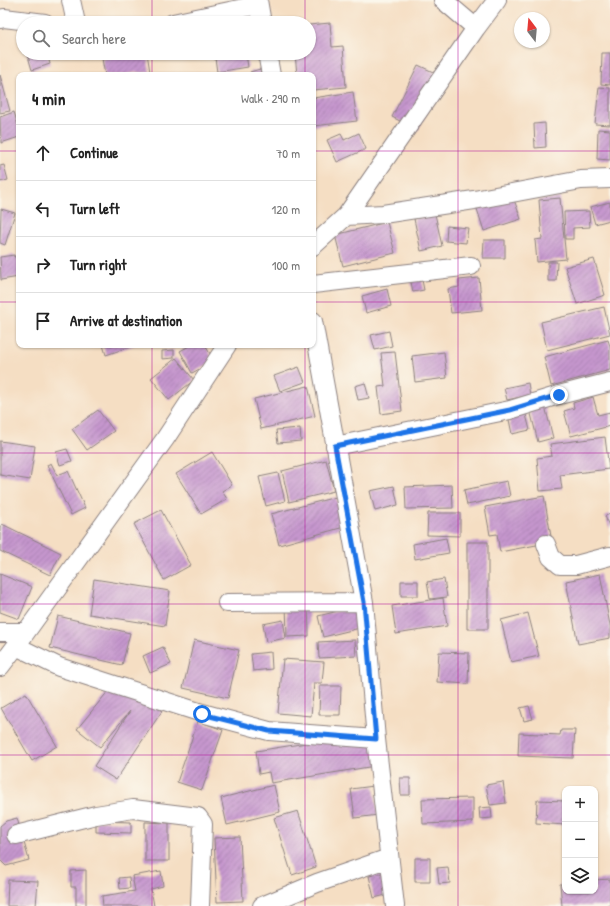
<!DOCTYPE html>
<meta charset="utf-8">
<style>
body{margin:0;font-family:"Patrick Hand",sans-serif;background:#f2f2f2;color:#222}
.controls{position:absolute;right:12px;bottom:12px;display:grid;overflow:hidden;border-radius:8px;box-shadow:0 1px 3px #0004}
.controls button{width:36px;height:36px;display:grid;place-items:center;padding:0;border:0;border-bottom:1px solid #e0e0e0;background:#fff;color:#222;font:20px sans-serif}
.compass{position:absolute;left:514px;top:12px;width:36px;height:36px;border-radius:50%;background:#fff;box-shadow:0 1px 3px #0004;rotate:344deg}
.stop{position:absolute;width:12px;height:12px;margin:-9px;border:3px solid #1a73e8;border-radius:50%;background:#fff}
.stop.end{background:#1a73e8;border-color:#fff;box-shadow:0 1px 4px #0008}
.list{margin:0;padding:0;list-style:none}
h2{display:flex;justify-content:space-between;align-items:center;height:52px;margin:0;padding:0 16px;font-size:17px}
h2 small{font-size:13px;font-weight:400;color:#767676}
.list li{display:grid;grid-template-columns:26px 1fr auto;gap:12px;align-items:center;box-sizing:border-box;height:56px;padding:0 16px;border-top:1px solid #e0e0e0}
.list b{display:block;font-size:15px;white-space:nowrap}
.list em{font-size:13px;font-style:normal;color:#767676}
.icon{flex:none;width:22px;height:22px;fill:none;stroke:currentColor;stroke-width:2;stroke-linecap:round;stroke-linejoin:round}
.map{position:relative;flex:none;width:610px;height:906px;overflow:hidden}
.search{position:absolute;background:#fff;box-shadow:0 1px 3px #0004;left:16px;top:16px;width:300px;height:44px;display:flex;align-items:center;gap:10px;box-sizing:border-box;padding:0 14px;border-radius:22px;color:#767676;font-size:15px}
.panel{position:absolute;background:#fff;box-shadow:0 1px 3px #0004;left:16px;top:72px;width:300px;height:276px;border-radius:8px}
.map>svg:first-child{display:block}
.building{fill:url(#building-hatch)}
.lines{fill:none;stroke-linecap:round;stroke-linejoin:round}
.street-casing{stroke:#8c807f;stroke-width:20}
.street{stroke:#fff;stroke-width:18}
.route{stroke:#1a73e8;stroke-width:5}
.grid{fill:none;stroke:#b5179e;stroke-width:1;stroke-opacity:0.55}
</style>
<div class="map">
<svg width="610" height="906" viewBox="0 0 610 906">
<defs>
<pattern id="building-hatch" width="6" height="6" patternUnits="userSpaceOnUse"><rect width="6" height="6" fill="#c696ce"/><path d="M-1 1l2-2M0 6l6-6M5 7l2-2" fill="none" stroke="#a07aa8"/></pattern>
</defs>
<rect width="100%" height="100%" fill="#fbf7ec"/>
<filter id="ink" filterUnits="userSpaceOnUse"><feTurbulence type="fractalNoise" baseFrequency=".025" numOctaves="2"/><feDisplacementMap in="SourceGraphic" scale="8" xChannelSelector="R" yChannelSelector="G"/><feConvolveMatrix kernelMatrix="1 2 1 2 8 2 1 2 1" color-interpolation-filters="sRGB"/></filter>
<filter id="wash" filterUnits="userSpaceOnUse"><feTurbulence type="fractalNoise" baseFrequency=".012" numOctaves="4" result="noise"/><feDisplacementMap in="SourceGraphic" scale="16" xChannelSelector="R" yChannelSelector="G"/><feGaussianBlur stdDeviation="0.9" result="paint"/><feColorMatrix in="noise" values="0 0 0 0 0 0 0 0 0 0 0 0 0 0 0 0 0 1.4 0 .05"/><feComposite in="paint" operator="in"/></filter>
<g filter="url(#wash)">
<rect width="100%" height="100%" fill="#f5dec3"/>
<g id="blocks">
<path class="building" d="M330 23 332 47 343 46 346 87 313 90V75H297L295 53H309V25Z
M27 53H47L50 64 32 70Z
M113 53H147L150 72 140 73 139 72 121 75H105L102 59 113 57Z
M602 53H610V85L601 84Z
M246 54 248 67 217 72 215 58Z
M418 65 444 77 418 130 392 117Z
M260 69 262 75H251L250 72Z
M0 75 10 111 0 113Z
M599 87 610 88V125L595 124Z
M353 92 357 121 313 126V98Z
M14 112 19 128V137L1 143 0 117Z
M545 123 546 147 535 148 534 124Z
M598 129 610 130V160L597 159Z
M359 133 366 149 337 162 327 140 341 134 344 140Z
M4 165 8 180 0 182V166Z
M513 197 521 219 484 231 477 209Z
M560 198 566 259 537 262 535 240 542 239 539 200Z
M610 202V220L595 224 590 207Z
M1 209 15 213 5 245 0 243Z
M589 211 590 227 573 228V239H565L564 212Z
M435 214 442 246 421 251 414 219Z
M387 222 395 253 343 266 335 235Z
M447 226 468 228 466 243 446 241Z
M484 240H505V258H483Z
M14 255V257L19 256V277L1 280 0 257Z
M594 259 605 295 577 304 565 267Z
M548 262H557L556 281H548Z
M421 275 424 290 413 292 410 277Z
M479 278 482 310 451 313 448 289 459 287V280Z
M387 289 391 306 366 313 362 296Z
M604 307 610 334 547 350 541 322Z
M389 331 392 346 375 350 371 335Z
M608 340 610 346V370L551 386 544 357Z
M103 345H135L106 355Z
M191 345H205L214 361 192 373 180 351Z
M174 350V358L162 359V351Z
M395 352 402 411 381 414 378 387 385 386 381 353Z
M444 352 447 378 415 382 412 356Z
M176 358 194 380 169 400 151 378Z
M299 367 305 382 280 391 274 376Z
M365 383 369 398 358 400 355 386Z
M528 383 530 395 507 400 504 388Z
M308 386 315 416 261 429 254 399Z
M593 397 598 415 610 412V426L571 436 564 411 574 408 573 403Z
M544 402 553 438 538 442 529 406Z
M98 410 114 431 87 450 72 429Z
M525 411 530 430 512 434 508 415Z
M300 428 301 441 278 443 276 430Z
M605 437 609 469 560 475 562 489 540 491 537 458 552 456 550 444Z
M0 441 35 446 30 480 0 475Z
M67 449 72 461 60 465 56 452Z
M212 452 232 485 222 491 227 499 201 514 176 474Z
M326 460 334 491 289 502 282 471Z
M51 463 57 475 68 471 85 508 71 515 47 465Z
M278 473 285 501 266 506 259 477Z
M507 481 510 496 467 505 464 490Z
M452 485 453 508 406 509 405 487Z
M394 486 398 505 375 511 370 491Z
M544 496 552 542 500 552 497 534 490 535 485 507Z
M336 497 344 527 279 545 271 514Z
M161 510 191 565 164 580 134 524Z
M428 513H460V536L427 535Z
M610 514V529L605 516Z
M2 524 61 553 50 575 0 551V527Z
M446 538 449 553 415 559 413 544Z
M467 542H488V629H467Z
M0 574 32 587 19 619 0 612Z
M600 574 610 625V638L578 644 566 581Z
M94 579 170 591 165 626 89 614Z
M444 579 447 597 430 599 427 582Z
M401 581H418V596H401Z
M443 598 447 626 396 634 392 606Z
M308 602 309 636 287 637 286 603Z
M359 606 364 627 323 637 318 616Z
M528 613 539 656 511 662 501 620Z
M58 616 130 633 122 665 50 648Z
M283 620 286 638 266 642 263 624Z
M194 640 239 650 228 698 183 688Z
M355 640 356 656 319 658 318 642Z
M163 647 171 664 150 673 143 656Z
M271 652 272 669 253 671 251 654Z
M439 652 469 653 468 684 437 682Z
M283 659 324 662 322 683H314L311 716 278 713Z
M114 684 136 702 140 697 162 711 116 780 94 766 130 711 100 747 77 729Z
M320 686H341L340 715H319Z
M26 693 57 746 32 761 1 708Z
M529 706 533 719 524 721 520 708Z
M198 721 223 730 202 790 177 782Z
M561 730H575L573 758 518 756 519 733 560 735Z
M376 732 381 765 271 783 269 772 259 774 256 751Z
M400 778H410V795H401Z
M503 782 506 803 490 805 486 785Z
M274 785 280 812 227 825 221 798Z
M374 786 378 815 355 818 351 789Z
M473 798V822L423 824 422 799Z
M537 800 565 801V825L536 823Z
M491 807 492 818 480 819 479 808Z
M298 811 316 867 292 875 274 818Z
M17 818 29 860 6 866 0 860V826L6 821Z
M96 821 131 822V833L96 832Z
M145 822 169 823V861H145Z
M240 837 243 901 217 902 214 838Z
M415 858H430V882H415Z
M448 867 450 883 439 884 437 868Z
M86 870V906H76V887H71V871Z
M161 871 163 886 151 889 154 906H103L102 896 135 891 132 876Z
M394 871 398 892 374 898 369 876Z
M129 877 130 888 120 889 119 878Z
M610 879V906H562L560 884H565V891H595V880Z
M8 880 38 881 36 906H7Z"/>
</g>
</g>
<g filter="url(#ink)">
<use href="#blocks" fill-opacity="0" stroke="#8c807f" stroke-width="1"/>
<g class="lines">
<defs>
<path id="street" d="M71 0 76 23
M258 0 262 23
M443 0 476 28
M0 19 4 18 45 23
M173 23 258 5
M267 53 271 75
M346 216 383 214 474 200 581 180 610 179
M313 246 346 216 476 28 497 0
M313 284 471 266
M313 321 364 602 376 739 395 906
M335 446 510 410 559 395 610 382
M546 544 551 557 560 565H576L610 556
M227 603 364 602
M0 632H26
M16 646 59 667 202 713 269 731 376 739
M0 667 16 646 165 439 227 345
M16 835 96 815 133 809 198 817 203 824 200 906
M262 906 317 883 389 858"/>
</defs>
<use href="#street" class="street-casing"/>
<use href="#street" class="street"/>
</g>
</g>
<g class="lines" filter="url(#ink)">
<path class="route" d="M202 714 269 731 376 739 364 602 335 446 510 410 559 395"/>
</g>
<path class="grid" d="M152 0V23M305 0V23M458 0V906M152 53V75M305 53V75M0 151H19M313 151H610M0 302H19M313 302H610M152 345V906M305 345V906M0 453H610M0 604H610M0 755H610"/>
</svg>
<div class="controls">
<button>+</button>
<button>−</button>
<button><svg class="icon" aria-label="layers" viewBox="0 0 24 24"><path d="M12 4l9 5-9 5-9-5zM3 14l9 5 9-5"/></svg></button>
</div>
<svg class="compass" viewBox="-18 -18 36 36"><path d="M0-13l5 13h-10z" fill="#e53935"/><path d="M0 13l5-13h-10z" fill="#767676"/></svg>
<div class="stop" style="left:202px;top:714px"></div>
<div class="stop end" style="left:559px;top:395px"></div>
<div class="search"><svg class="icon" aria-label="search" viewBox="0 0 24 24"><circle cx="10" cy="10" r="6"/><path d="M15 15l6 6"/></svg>Search here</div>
<section class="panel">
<h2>4 min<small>Walk · 290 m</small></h2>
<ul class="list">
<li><svg class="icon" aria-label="ahead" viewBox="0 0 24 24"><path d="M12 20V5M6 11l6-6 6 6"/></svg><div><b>Continue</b></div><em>70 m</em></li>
<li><svg class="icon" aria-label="left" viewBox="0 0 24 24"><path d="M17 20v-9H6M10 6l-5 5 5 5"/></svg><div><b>Turn left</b></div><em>120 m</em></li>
<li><svg class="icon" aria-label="right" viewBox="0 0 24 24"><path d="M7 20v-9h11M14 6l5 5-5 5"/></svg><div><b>Turn right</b></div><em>100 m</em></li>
<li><svg class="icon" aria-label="arrive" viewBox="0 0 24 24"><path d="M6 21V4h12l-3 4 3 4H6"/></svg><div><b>Arrive at destination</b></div></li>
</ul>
</section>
</div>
